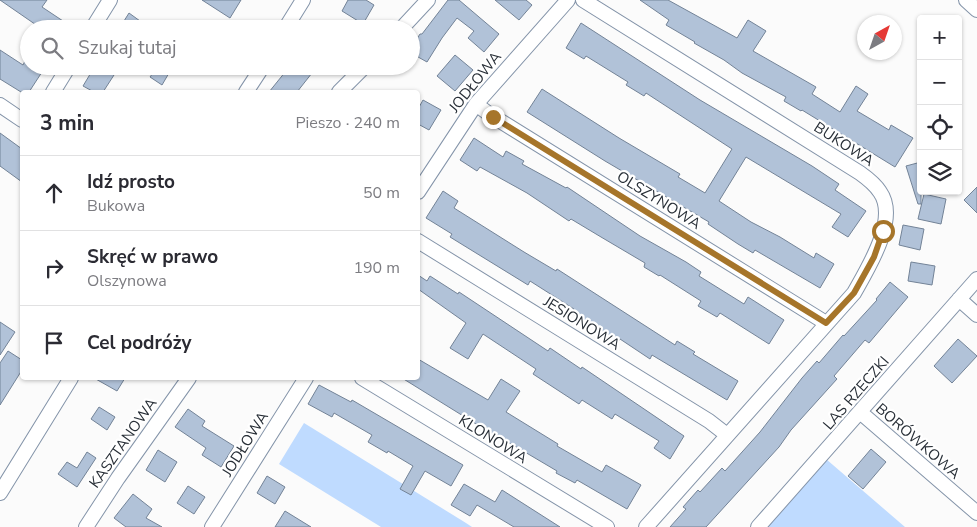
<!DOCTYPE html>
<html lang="pl">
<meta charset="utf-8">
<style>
body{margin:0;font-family:"Nunito Sans",sans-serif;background:#f7f7f7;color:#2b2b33}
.controls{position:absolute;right:15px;top:15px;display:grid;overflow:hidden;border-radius:5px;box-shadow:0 1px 4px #0004}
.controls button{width:45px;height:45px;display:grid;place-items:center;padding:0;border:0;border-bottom:1px solid #e1e1e2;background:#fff;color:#2b2b33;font:25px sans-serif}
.compass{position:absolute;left:857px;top:15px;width:45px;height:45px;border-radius:50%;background:#fff;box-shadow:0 1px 4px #0004;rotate:40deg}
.stop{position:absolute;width:15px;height:15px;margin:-11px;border:4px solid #a6752a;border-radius:50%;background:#fff}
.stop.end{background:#a6752a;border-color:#fff;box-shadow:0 1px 5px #0008}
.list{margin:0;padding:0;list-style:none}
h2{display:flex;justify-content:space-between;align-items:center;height:65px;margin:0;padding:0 20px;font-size:21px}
h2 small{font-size:16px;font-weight:400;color:#7c7c81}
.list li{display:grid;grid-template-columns:32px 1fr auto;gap:15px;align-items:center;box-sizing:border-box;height:75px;padding:0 20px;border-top:1px solid #e1e1e2}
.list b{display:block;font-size:19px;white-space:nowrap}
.list p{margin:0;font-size:16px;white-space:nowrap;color:#7c7c81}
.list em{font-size:16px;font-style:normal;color:#7c7c81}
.icon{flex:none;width:28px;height:28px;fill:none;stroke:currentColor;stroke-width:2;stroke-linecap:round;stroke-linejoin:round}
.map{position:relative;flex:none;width:977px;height:527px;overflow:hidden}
.search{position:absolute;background:#fff;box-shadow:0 1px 4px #0004;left:20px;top:20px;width:400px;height:55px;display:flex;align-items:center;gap:12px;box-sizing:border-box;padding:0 18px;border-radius:28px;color:#7c7c81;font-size:19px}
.panel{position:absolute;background:#fff;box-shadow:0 1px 4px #0004;left:20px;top:90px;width:400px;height:290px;border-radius:5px}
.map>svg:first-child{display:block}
.green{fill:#bfdbff}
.building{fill:#b1c2d8;stroke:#738397}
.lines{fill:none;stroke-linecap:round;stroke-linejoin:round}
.street-casing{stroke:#8494a9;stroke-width:16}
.street{stroke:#fff;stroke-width:14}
.route{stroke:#a6752a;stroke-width:6}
.labels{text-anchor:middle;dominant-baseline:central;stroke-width:4.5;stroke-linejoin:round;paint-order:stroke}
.street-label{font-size:15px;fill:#282f37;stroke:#fff}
</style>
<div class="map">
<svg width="977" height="527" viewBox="0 0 977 527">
<rect width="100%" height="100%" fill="#fbfbfb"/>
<path class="green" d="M304 423 466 523 472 527H381L279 464Z
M826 459 905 527H764Z"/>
<path class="building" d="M0 0H47L42 7 75 29H42Z
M202 0H241L230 18Z
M348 0H366L374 5 363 24 342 11Z
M448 0H459L499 34 484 52 468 38 474 31 457 18 442 38 427 62 411 53V48L420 34H422Z
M495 0H526L532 5 519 20Z
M640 0H668L737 38 748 20 766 31 753 51 816 87 812 94 840 112 856 86 868 94 857 111 889 130 891 125 913 138 895 167 802 110 801 111 784 101 786 97 742 73 724 60 694 43 695 42 666 25 669 20Z
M129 13 151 29H119Z
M581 23 700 100 812 166 839 184 835 190 866 211 848 237 832 227 841 214 746 157 719 201 751 222 780 237 814 258 816 253 834 264 820 288 755 250 753 253 738 244 708 224 709 222 605 161 527 112 542 89 619 138 680 174 678 177 705 193 732 149 646 93 644 96 626 85 628 82 586 56 584 59 566 48Z
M0 50 23 65 25 61 29 63V66H33L42 72 29 92H21L0 79Z
M455 55 473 70 455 91 437 76Z
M95 66H100L114 75 103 92H94L83 86Z
M158 66 169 73 162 85 150 77Z
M290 66H303L312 73 297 92H269Z
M423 100 441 110 429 130 418 124V109Z
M0 133 22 149V182L0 166Z
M474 138 503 157 506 151 524 161 522 164 566 188 567 187 640 236 686 262 701 272 699 276 744 304 748 297 784 320 769 344 720 313 717 317 698 306 701 301 660 275 659 276 644 267 645 263 601 237 571 219 569 221 527 193 480 167 477 171 460 160Z
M921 162V204H918L906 166Z
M977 187V213L964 200Z
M443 191 458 201 454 208 524 252 556 271 557 269 675 345 677 341 695 352 693 354 738 381 727 400 652 355 650 359 620 339 618 342 601 331 602 330 571 313 574 309 530 281 528 285 450 237 452 234 426 218Z
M924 194 946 199 941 224 918 219Z
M903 225 924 229 920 250 899 245Z
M911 262 935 266 932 285 908 281Z
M418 275 427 281 430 276 458 294 459 292 548 351 550 348 581 369 582 367 684 436 670 459 654 448 659 441 615 414 612 419 582 400 579 404 533 374 536 369 483 334 468 359 450 348 466 323 418 289Z
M890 282 908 297 869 343 865 340 834 376 837 379 791 430 779 447 706 527H670L686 509 683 507 698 490 700 492 722 468 725 471 760 432 802 378 817 361 819 363 843 335 844 336 877 300 876 299Z
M0 322 15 332 0 355Z
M958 339 977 356 952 383 934 366Z
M8 351 22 360V370L0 405V363Z
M418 359 488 400 501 379 520 391 506 412 558 444 557 446 602 472 606 465 641 485 627 509 577 480 575 483 556 473 557 471 513 445 489 432 402 378H418Z
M94 378H125L117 391Z
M319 385 351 402 352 400 463 465 451 486 425 471 411 495 400 489 413 466 388 451 387 453 368 442 372 435 334 413 332 417 308 404Z
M99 407 115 417 107 430 91 419Z
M188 409 205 421 202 426 234 446 221 467 202 455 206 448 175 427Z
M871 449 886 462 863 489 848 476Z
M158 450 177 462 165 482 146 470Z
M87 452 96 458 77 487 58 474 67 462 77 468Z
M267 476 285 487 275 504 257 493Z
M464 484 495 502 502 490 560 527H514L477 505 470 516 451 505Z
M188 486 205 497 194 514 177 503Z
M133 494 152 509 146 518 162 527H126L114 518Z
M285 511 311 527H275Z"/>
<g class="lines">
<defs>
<path id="street" d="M583 0 860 173C867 178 875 184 880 192 899 219 868 268 854 293L646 527
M966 0 977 10
M92 29 110 0
M285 29 303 0
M401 29 428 0
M53 92 69 66
M246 92 263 66
M339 92 365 66
M476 104 489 114 826 323
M0 105 22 120
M418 192 476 104 568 0
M418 241 709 421 727 435
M959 299 977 315
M362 378 607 527
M860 412 977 513
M0 493 71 378
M86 527 118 478 189 378
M212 527 306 378
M758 527 977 279"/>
</defs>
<use href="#street" class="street-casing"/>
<use href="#street" class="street"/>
</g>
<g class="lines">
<path class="route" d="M493 117 826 323 854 293 874 257 883 231"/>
</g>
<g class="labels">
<g class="street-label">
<text transform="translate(475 82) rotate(-51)">JODŁOWA</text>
<text transform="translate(844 144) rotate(33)">BUKOWA</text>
<text transform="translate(659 200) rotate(32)">OLSZYNOWA</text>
<text transform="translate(582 323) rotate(32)">JESIONOWA</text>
<text transform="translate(856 393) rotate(-49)">LAS RZECZKI</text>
<text transform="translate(493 439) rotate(32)">KLONOWA</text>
<text transform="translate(918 441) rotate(41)">BORÓWKOWA</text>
<text transform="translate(123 443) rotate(-55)">KASZTANOWA</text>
<text transform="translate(245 444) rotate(-58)">JODŁOWA</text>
</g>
</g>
</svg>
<div class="controls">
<button>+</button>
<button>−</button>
<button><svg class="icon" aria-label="locate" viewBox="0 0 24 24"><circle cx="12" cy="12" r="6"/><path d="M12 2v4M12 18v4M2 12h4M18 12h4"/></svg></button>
<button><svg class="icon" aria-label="layers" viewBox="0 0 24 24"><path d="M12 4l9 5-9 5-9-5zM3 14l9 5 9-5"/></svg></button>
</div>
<svg class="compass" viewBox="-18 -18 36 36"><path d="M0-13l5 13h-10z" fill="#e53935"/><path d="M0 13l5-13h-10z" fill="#7c7c81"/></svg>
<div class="stop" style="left:883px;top:231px"></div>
<div class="stop end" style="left:493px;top:117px"></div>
<div class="search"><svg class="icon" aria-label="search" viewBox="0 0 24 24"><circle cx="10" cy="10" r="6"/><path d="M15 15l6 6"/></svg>Szukaj tutaj</div>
<section class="panel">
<h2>3 min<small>Pieszo · 240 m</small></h2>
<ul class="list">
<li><svg class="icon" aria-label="ahead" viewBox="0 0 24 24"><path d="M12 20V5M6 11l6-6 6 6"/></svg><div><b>Idź prosto</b><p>Bukowa</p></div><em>50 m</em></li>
<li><svg class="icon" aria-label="right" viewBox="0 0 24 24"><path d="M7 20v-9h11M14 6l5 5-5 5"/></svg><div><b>Skręć w prawo</b><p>Olszynowa</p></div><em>190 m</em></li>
<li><svg class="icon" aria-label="arrive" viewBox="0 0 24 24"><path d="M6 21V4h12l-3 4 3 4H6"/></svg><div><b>Cel podróży</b></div></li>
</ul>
</section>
</div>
